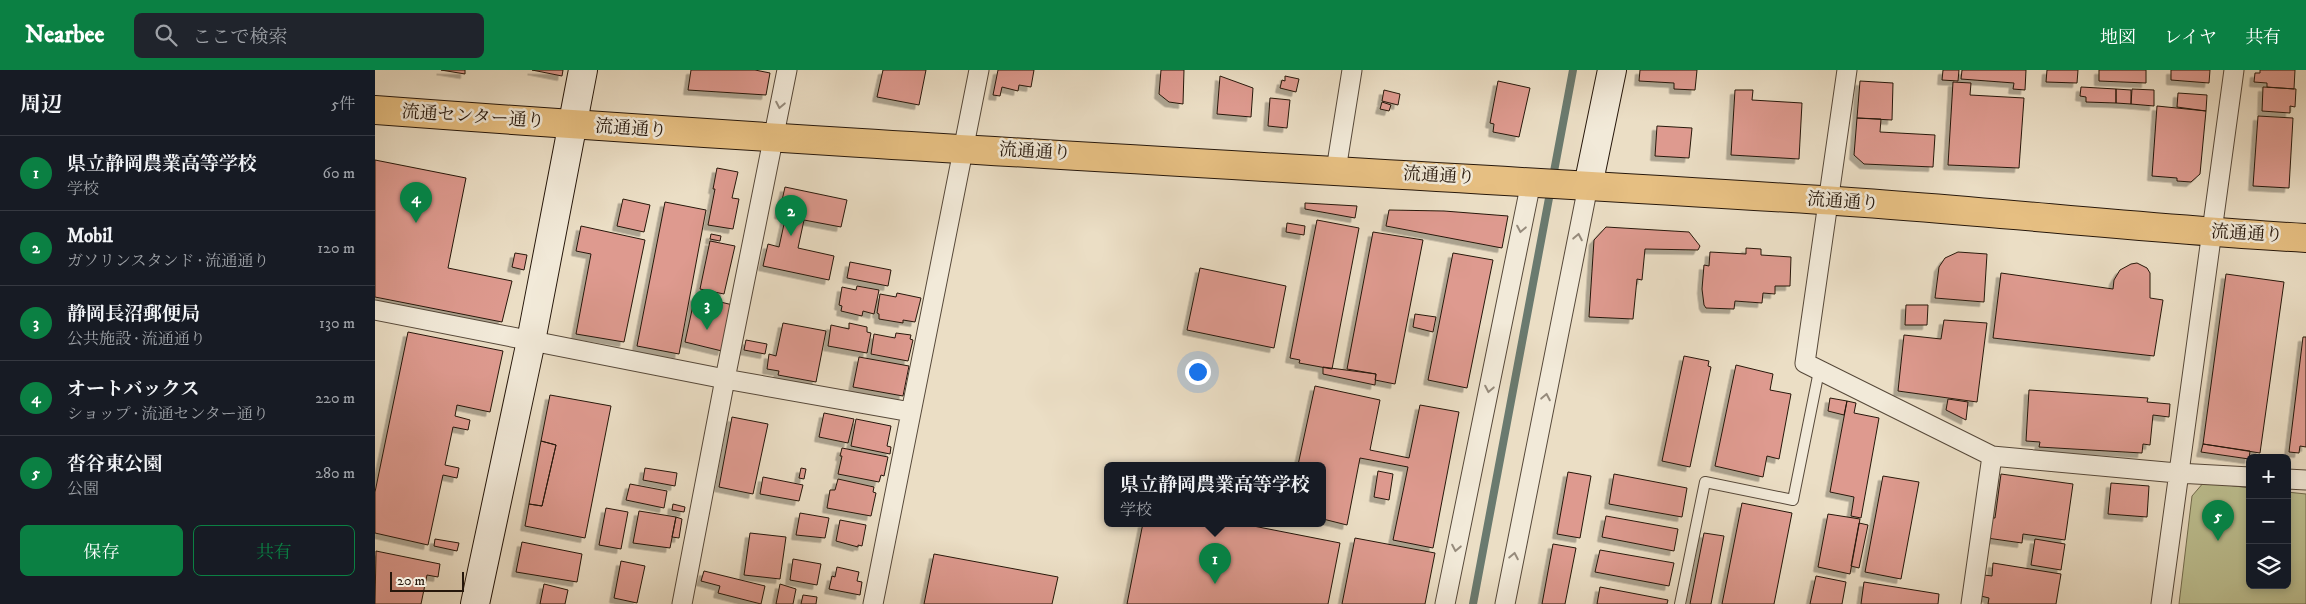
<!DOCTYPE html>
<html lang="ja">
<meta charset="utf-8">
<style>
body{margin:0;font-family:"IM FELL DW Pica","Noto Serif JP",serif;background:#20242c;color:#f1f3f6}
.controls{position:absolute;right:15px;bottom:15px;display:grid;overflow:hidden;border-radius:8px;box-shadow:0 2px 8px #0003}
.controls button{width:45px;height:45px;display:grid;place-items:center;padding:0;border:0;border-bottom:1px solid #363941;background:#171b24;color:#f1f3f6;font:25px sans-serif}
.scale{position:absolute;left:15px;bottom:12px;width:74px;box-sizing:border-box;padding-left:5px;border:2px solid #26170b;border-top:0;font-size:14px;line-height:18px;white-space:nowrap;color:#26170b;-webkit-text-stroke:4px #f2ead9;paint-order:stroke}
.you{position:absolute;left:822px;top:301px;width:18px;height:18px;margin:-12px;border:4px solid #fff;border-radius:50%;background:#1a73e8;box-shadow:0 0 0 8px #1a73e833}
.badge{display:grid;place-items:center;width:32px;height:32px;border-radius:50%;background:#0b8043;color:#fff;font-size:16px;font-weight:700}
.pin{position:absolute;translate:-50% -41px;filter:drop-shadow(0 1px 2px #0008)}
.pin::after{content:'';position:absolute;top:26px;width:18px;height:15px;background:inherit;clip-path:polygon(0 0,100% 0,50% 100%)}
.popup{position:absolute;left:729px;top:392px;width:222px;height:65px;box-sizing:border-box;display:grid;place-content:center;border-radius:8px;background:#171b24;filter:drop-shadow(0 1px 4px #0005);font-size:16px;white-space:nowrap;color:#9ea1a6}
.popup b{font-size:19px;color:#f1f3f6}
.popup::after{content:'';position:absolute;left:50%;top:100%;margin-left:-10px;border:10px solid transparent;border-top-color:#171b24}
.list{margin:0;padding:0;list-style:none}
h2{display:flex;justify-content:space-between;align-items:center;height:65px;margin:0;padding:0 20px;font-size:21px}
h2 small{font-size:16px;font-weight:400;color:#9ea1a6}
.list li{display:grid;grid-template-columns:32px 1fr auto;gap:15px;align-items:center;box-sizing:border-box;height:75px;padding:0 20px;border-top:1px solid #363941}
.list b{display:block;font-size:19px;white-space:nowrap}
.list p{margin:0;font-size:16px;white-space:nowrap;color:#9ea1a6}
.list em{font-size:16px;font-style:normal;color:#9ea1a6}
.actions{display:flex;gap:10px;padding:15px 20px}
.actions a{flex:1;padding:11px 0;border:1px solid #0b8043;border-radius:8px;text-align:center;font-size:18px;color:#0b8043}
.actions .main{background:#0b8043;color:#fff}
.icon{flex:none;width:28px;height:28px;fill:none;stroke:currentColor;stroke-width:2;stroke-linecap:round;stroke-linejoin:round}
.map{position:relative;flex:none;width:1931px;height:534px;overflow:hidden}
header{display:flex;align-items:center;gap:30px;box-sizing:border-box;height:70px;padding:0 25px;background:#0b8043;color:#fff}
header strong{font-size:24px}
nav{display:flex;gap:28px;margin-inline-start:auto;font-size:18px}
.search{width:350px;height:45px;background:#20242c;display:flex;align-items:center;gap:12px;box-sizing:border-box;padding:0 18px;border-radius:8px;color:#9ea1a6;font-size:19px}
main{display:flex}
aside{flex:1;background:#171b24}
.map>svg:first-child{display:block}
.green{fill:#bdc091;stroke:#726c4e}
.lines{fill:none;stroke-linecap:round;stroke-linejoin:round}
.stream{stroke:#6a7a6f;stroke-width:8}
.building{fill:#de9a8f;stroke:#26170b;filter:url(#shadow)}
.lane-casing{stroke:#57493a;stroke-width:12}
.street-casing{stroke:#57493a;stroke-width:21}
.secondary-casing{stroke:#26170b;stroke-width:30}
.primary-casing{stroke:#26170b;stroke-width:30}
.lane{stroke:#f2ead9;stroke-width:10}
.street{stroke:#f2ead9;stroke-width:19}
.secondary{stroke:#f2ead9;stroke-width:28}
.primary{stroke:#e6bf82;stroke-width:28}
.oneway{stroke:#968b7c}
.labels{text-anchor:middle;dominant-baseline:central;stroke-width:5;stroke-linejoin:round;paint-order:stroke}
.street-label{font-size:18px;fill:#26170b;stroke:#f2ead9}
</style>
<header>
<strong>Nearbee</strong>
<div class="search"><svg class="icon" aria-label="search" viewBox="0 0 24 24"><circle cx="10" cy="10" r="6"/><path d="M15 15l6 6"/></svg>ここで検索</div>
<nav><a>地図</a><a>レイヤ</a><a>共有</a></nav>
</header>
<main>
<aside>
<h2>周辺<small>5件</small></h2>
<ul class="list">
<li><span class="badge">1</span><div><b>県立静岡農業高等学校</b><p>学校</p></div><em>60 m</em></li>
<li><span class="badge">2</span><div><b>Mobil</b><p>ガソリンスタンド · 流通通り</p></div><em>120 m</em></li>
<li><span class="badge">3</span><div><b>静岡長沼郵便局</b><p>公共施設 · 流通通り</p></div><em>130 m</em></li>
<li><span class="badge">4</span><div><b>オートバックス</b><p>ショップ · 流通センター通り</p></div><em>220 m</em></li>
<li><span class="badge">5</span><div><b>沓谷東公園</b><p>公園</p></div><em>280 m</em></li>
</ul>
<div class="actions"><a class="main">保存</a><a>共有</a></div>
</aside>
<div class="map">
<svg width="1931" height="534" viewBox="0 0 1931 534">
<defs>
<filter id="shadow"><feDropShadow dx="-4.5" dy="4.5" stdDeviation="0" flood-color="#0004"/></filter>
</defs>
<rect width="100%" height="100%" fill="#ebdec5"/>
<filter id="stains"><feTurbulence type="fractalNoise" baseFrequency=".004" numOctaves="4"/><feColorMatrix values="0 0 0 0 .2 0 0 0 0 .09 0 0 0 0 .02 0 0 0 .5 -.17"/></filter>
<radialGradient id="worn" r=".72"><stop offset=".6" stop-color="#630" stop-opacity="0"/><stop offset="1" stop-color="#630" stop-opacity=".3"/></radialGradient>
<path class="green" d="M1829 412 1875 418V515H1912V422L1931 424V534H1804L1817 426Z"/>
<g class="lines">
<path class="stream" d="M1098 534 1198 0"/>
</g>
<path class="building" d="M66 0H90V4Z
M157 0H188L187 6Z
M316 0H380L395 3 391 25 313 20Z
M508 0H551L544 35 502 27Z
M623 0H659L656 17 644 15 643 21 627 17 625 26 618 25Z
M786 0H809L808 34 794 32 784 24Z
M1265 0H1322L1320 20 1299 19V13L1264 11Z
M1568 0H1584L1583 11 1567 10Z
M1587 0H1651L1650 20 1638 19 1639 13 1586 9Z
M1672 0H1703L1702 13 1671 12Z
M1724 0H1771V13L1724 11Z
M1796 0H1835L1834 13 1796 10Z
M1885 0H1920L1919 19 1892 17V13L1879 12 1880 3H1885Z
M845 6 878 18 876 47 842 44Z
M910 6 924 9 921 22 905 18 907 10 910 11Z
M1123 11 1155 18 1144 67 1118 62 1119 54 1115 53Z
M1485 11 1518 13 1517 50 1482 48Z
M1578 12 1596 13 1595 25 1649 28 1644 98 1573 95Z
M1706 17 1741 19V33L1711 32V27L1705 26Z
M1888 17 1921 19 1920 37 1915 36V43L1887 41Z
M1741 19 1756 20V34L1741 33Z
M1757 19 1779 20V36L1756 34Z
M1009 20 1025 24 1023 35 1007 31Z
M1360 20H1378L1377 30 1427 33 1424 89 1356 85Z
M1803 23 1832 25 1831 41 1802 37Z
M895 28 915 30 912 58 893 56Z
M1007 32 1016 35 1014 41 1005 39Z
M1782 36 1831 41 1825 104 1816 112 1802 111V108L1777 106Z
M1883 46 1918 48 1914 118 1878 116Z
M1482 48 1506 49 1505 62 1560 65 1558 97 1489 94 1479 85Z
M1282 56 1317 58 1314 88 1280 86Z
M0 90 91 108 73 198 137 211 127 252 0 227Z
M342 98 363 102 357 128 364 129 358 159 333 155 340 119H338Z
M410 117 472 130 466 157 429 150 423 178 459 186 454 210 388 196 393 174 404 177 411 145 404 144Z
M248 129 275 135 269 162 242 156Z
M290 132 331 140 304 284 262 276Z
M930 133 982 136 980 148 930 139Z
M1014 140 1069 141 1133 146 1127 178 1011 156Z
M942 150 984 158 957 299 924 293 925 290 915 288Z
M912 153 930 156 929 165 911 162Z
M206 156 270 170 249 272 201 264 216 184 201 181Z
M1231 157 1314 162 1325 176 1323 180 1270 179 1267 210 1262 209 1258 249 1214 247 1219 170Z
M998 162 1048 170 1020 314 1000 310 1001 304 972 299Z
M336 164 346 166 345 171 335 169Z
M335 171 360 176 349 224 325 219Z
M1371 178 1386 179V185L1416 187 1415 216H1400V224L1388 223 1387 233 1360 231 1359 239 1331 238 1329 235 1327 219 1329 195 1334 196 1335 182 1371 184Z
M1583 182 1612 184 1609 232 1560 228 1564 197 1570 188Z
M140 183 152 185 149 200 137 197Z
M1078 183 1118 190 1092 318 1053 310Z
M475 192 516 200 513 216 472 208Z
M1762 193 1772 198 1775 203V228L1788 230 1779 286 1618 268 1626 203 1738 219 1739 210 1745 200 1756 194Z
M825 198 911 216 899 278 812 260Z
M1851 204 1909 212 1885 383 1828 374Z
M482 216 504 220 499 244 488 241 487 246 466 241 467 236 464 235 467 217 481 220Z
M522 223 546 228 540 252 528 250V253L504 249V244L502 243 505 224 521 227Z
M320 226 358 235 347 281 310 272Z
M1531 235H1553L1552 255H1530Z
M1040 244 1061 247 1058 262 1038 257Z
M1569 250 1612 253 1602 332 1523 321 1529 265 1566 269Z
M408 253 451 261 441 312 403 305 404 301 392 299 394 284 401 286Z
M474 253 492 257V262L496 263 492 283 453 276 456 255 474 259Z
M33 262 128 281 115 342 82 335 80 346 95 350 93 360 78 357 70 395 84 398 82 408 68 405 53 475 0 463V422Z
M521 263 536 265 535 269 538 270 533 291 496 284 499 264 520 268Z
M1928 267H1931V377L1925 376 1924 383 1914 382Z
M371 270 392 274 390 284 369 280Z
M1309 286 1334 291 1333 296 1336 297 1315 397 1287 391Z
M484 287 534 296 528 326 478 317Z
M1361 295 1398 304 1395 320 1416 324 1404 389 1392 386 1388 407 1340 396Z
M948 297 1001 304 1000 315 948 304Z
M940 316 1005 330 995 380 1034 388 1045 335 1084 342 1058 478 1018 470 1033 397 985 388 972 455 948 449V395H923Z
M1654 320 1773 328 1772 332 1795 334 1794 347 1778 345 1775 375 1768 374 1767 383 1664 377 1665 372 1651 371Z
M175 325 236 336 210 468 150 456 154 434 167 436 181 375 166 371Z
M1455 328 1472 331 1469 345 1453 341Z
M1573 329 1593 332 1591 350 1571 340Z
M1472 331 1481 333 1479 343 1504 348 1486 448 1476 446 1479 427 1455 422Z
M449 343 479 349 473 373 444 367Z
M357 347 393 354 378 424 344 417Z
M481 349 516 356 512 376 516 377 515 384 476 376Z
M166 371 181 375 167 436 154 434Z
M1828 374 1875 381 1874 389 1826 382Z
M467 378 513 387 509 406 506 405 504 412 463 404 467 386H465Z
M270 398 302 403 300 416 268 410Z
M426 398 431 399 429 409 424 408Z
M1003 401 1018 404 1014 430 999 427Z
M1193 402 1216 406 1205 468 1182 464Z
M1239 404 1312 418 1307 447 1234 434Z
M1626 404 1698 414 1690 470 1648 464 1647 473 1612 468 1615 448H1620Z
M1508 406 1544 412 1526 509 1490 502Z
M388 407 428 415 424 431 385 424Z
M463 409 499 417 498 422 501 423 496 446 452 438 455 420H460Z
M1736 413 1774 416 1772 447 1733 444Z
M255 414 292 421 289 438 251 430Z
M1367 433 1417 443 1399 534H1347Z
M298 434 310 437 309 442 297 440Z
M231 438 253 442 246 479 224 475Z
M264 441 301 447 295 478 258 473Z
M425 443 454 448 450 468 421 465Z
M1453 444 1485 449 1475 504 1443 497Z
M1231 446 1303 459 1299 481 1227 467Z
M301 447 307 449 304 468 297 467Z
M465 450 491 455 487 476 483 475V477L461 471Z
M768 453H863L965 473 953 534H752Z
M1484 453 1493 455 1484 498 1476 496Z
M375 463 411 467 405 509 369 505Z
M1329 463 1349 466 1336 534H1315Z
M980 468 1060 483 1050 534H967Z
M60 469 84 473 82 481 59 476Z
M1660 469 1690 474 1686 500 1656 495Z
M147 472 207 484 202 512 141 502Z
M1178 474 1201 478 1190 534H1167Z
M1225 480 1299 493 1294 516 1220 502Z
M1 481 65 494 63 507 52 505 46 534H0Z
M559 484 683 507 677 534H549Z
M418 489 446 494 442 515 415 510Z
M246 491 270 496 262 533 239 528Z
M1618 493 1686 504 1681 534H1613L1614 528 1606 526 1609 505 1617 506Z
M462 497 484 502 482 511 487 512 485 525 454 519 457 506 460 507Z
M329 501 390 516 386 534 343 523 345 516 326 511Z
M1441 506 1471 512 1467 534H1435Z
M1489 512 1564 524 1563 534H1486Z
M169 514 193 520 190 534H165Z
M405 514 421 519 418 534H401Z
M1225 517 1293 530 1292 534H1222Z
M428 525 442 527 441 534H426Z"/>
<g class="lines">
<defs>
<path id="lane" d="M1305 534 1330 412 1418 430 1444 301"/>
<path id="street" d="M1472 0 1430 293 1617 386 1802 403 1875 407
M961 100 977 0
M0 240 350 309 536 342
M1912 409 1931 410
M307 534 350 309 412 0
M498 534 604 0
M1070 534 1156 112
M1130 534 1213 116
M1596 534 1617 386
M1786 534 1859 0"/>
<path id="secondary" d="M1213 116 1237 0
M100 534 156 271 208 0"/>
<path id="primary" d="M0 40C482 76 964 100 1446 130 1608 140 1769 159 1931 168"/>
</defs>
<use href="#lane" class="lane-casing"/>
<use href="#street" class="street-casing"/>
<use href="#secondary" class="secondary-casing"/>
<use href="#primary" class="primary-casing"/>
<use href="#lane" class="lane"/>
<use href="#street" class="street"/>
<use href="#secondary" class="secondary"/>
<use href="#primary" class="primary"/>
</g>
<defs><path id="oneway-chevron" d="M-2-3.5L2.5 0L-2 3.5" fill="none" stroke-width="1.6" stroke-linecap="round" stroke-linejoin="round" transform="scale(1.25)"/></defs>
<g class="oneway">
<use href="#oneway-chevron" transform="translate(405 35) rotate(101)"/>
<use href="#oneway-chevron" transform="translate(1146 159) rotate(101)"/>
<use href="#oneway-chevron" transform="translate(1203 167) rotate(-79)"/>
<use href="#oneway-chevron" transform="translate(1114 319) rotate(101)"/>
<use href="#oneway-chevron" transform="translate(1171 327) rotate(-79)"/>
<use href="#oneway-chevron" transform="translate(1081 478) rotate(101)"/>
<use href="#oneway-chevron" transform="translate(1139 486) rotate(-79)"/>
</g>
<g class="labels">
<g class="street-label">
<text transform="translate(98 47) rotate(4)">流通センター通り</text>
<text transform="translate(256 59) rotate(4)">流通通り</text>
<text transform="translate(660 82) rotate(3)">流通通り</text>
<text transform="translate(1064 106) rotate(3)">流通通り</text>
<text transform="translate(1468 132) rotate(4)">流通通り</text>
<text transform="translate(1872 164) rotate(3)">流通通り</text>
</g>
</g>
<rect width="100%" height="100%" filter="url(#stains)"/>
<rect width="100%" height="100%" fill="url(#worn)"/>
</svg>
<div class="controls">
<button>+</button>
<button>−</button>
<button><svg class="icon" aria-label="layers" viewBox="0 0 24 24"><path d="M12 4l9 5-9 5-9-5zM3 14l9 5 9-5"/></svg></button>
</div>
<div class="scale">20 m</div>
<div class="you"></div>
<div class="pin badge" style="left:840px;top:514px">1</div>
<div class="popup"><b>県立静岡農業高等学校</b>学校</div>
<div class="pin badge" style="left:416px;top:166px">2</div>
<div class="pin badge" style="left:332px;top:260px">3</div>
<div class="pin badge" style="left:41px;top:153px">4</div>
<div class="pin badge" style="left:1843px;top:471px">5</div>
</div>
</main>
